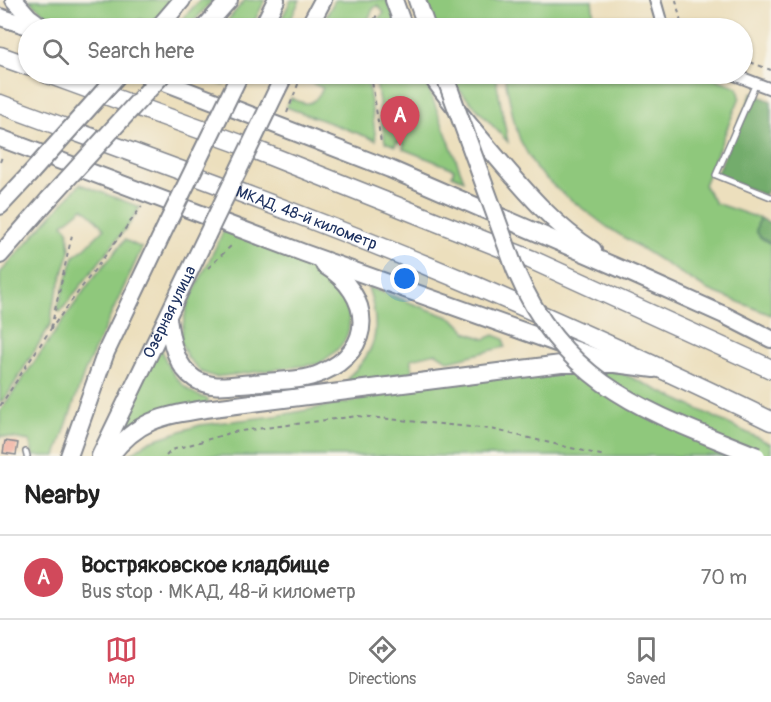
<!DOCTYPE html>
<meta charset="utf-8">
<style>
body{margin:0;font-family:Pangolin,sans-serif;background:#f2f2f2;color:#222}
.you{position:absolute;left:405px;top:279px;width:21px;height:21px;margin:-15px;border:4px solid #fff;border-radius:50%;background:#1a73e8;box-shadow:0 0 0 9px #1a73e833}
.badge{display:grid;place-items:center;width:39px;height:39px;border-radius:50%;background:#d1495b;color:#fff;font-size:20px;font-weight:700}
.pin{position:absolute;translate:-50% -50px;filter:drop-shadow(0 2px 3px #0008)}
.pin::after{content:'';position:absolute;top:32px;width:21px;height:18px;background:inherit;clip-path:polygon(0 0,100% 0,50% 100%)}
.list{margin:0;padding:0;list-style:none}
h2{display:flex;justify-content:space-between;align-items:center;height:78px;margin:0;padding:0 24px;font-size:26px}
h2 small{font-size:20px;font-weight:400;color:#767676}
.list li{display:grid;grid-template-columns:39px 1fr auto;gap:18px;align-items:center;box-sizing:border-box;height:84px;padding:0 24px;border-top:2px solid #e0e0e0}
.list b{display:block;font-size:22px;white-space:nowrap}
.list p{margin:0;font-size:20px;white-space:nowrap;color:#767676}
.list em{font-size:20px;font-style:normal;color:#767676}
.icon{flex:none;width:33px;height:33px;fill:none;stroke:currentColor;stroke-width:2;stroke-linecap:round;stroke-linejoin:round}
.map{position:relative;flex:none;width:771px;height:456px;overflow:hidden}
.search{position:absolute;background:#fff;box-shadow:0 2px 4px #0004;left:18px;right:18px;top:18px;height:66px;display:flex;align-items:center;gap:15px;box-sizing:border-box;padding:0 21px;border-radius:33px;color:#767676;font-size:22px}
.sheet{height:162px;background:#fff}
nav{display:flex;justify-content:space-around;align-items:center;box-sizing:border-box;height:84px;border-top:2px solid #e0e0e0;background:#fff;font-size:16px;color:#767676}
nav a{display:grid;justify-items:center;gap:3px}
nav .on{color:#d1495b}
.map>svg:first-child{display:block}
.green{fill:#8fc87c;stroke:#557c6d;stroke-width:1.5}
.forest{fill:#73ac6c;stroke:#476e65;stroke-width:1.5}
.building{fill:#ef9786}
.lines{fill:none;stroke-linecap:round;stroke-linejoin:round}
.lane-casing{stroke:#84878e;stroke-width:8}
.street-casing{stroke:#84878e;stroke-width:14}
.primary-casing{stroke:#84878e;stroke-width:20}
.highway-casing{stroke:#84878e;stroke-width:21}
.path{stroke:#84878e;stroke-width:2;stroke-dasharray:4.5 4.5;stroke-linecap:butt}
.lane{stroke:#fff;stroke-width:5}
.street{stroke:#fff;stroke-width:10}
.primary{stroke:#fff;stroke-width:16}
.highway{stroke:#fff;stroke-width:18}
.primary-bridge-casing{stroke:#84878e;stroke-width:20;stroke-linecap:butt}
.primary-bridge{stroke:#fff;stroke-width:16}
.labels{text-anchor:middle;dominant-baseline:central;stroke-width:4.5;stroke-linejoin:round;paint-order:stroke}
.street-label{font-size:16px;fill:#1b2f5e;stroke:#f7f3e8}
</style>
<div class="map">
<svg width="771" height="456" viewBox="0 0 771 456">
<rect width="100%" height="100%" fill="#f7f3e8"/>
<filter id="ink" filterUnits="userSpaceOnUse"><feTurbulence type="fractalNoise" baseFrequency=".0167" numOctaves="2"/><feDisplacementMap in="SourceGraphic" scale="12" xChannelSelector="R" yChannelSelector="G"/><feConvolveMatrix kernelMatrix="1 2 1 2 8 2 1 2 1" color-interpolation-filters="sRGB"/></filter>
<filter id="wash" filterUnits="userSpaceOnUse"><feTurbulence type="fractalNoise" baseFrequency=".008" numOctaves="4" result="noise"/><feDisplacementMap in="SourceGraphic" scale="24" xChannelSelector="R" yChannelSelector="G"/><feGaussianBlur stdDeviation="1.35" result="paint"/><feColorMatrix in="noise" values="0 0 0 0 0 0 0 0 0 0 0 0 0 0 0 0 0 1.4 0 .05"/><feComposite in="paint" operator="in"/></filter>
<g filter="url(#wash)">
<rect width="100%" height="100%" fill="#ecdfbd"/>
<path class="green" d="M29 0H174L149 28 141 19 127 28H72L52 20Z
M200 0H213L188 28H174Z
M245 0H265L251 28H221Z
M291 0H300L286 28H277Z
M335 0H387L399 28H373L376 21 384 13 378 5 373 9 364 28H320Z
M423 0H592L595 28H471V26L460 28H433Z
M188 74H229L224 85Z
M298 74H367L376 140 286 107 291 98C308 107 314 105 323 88L296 76Z
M375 74H423L464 180 452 175 454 169 403 149 404 144 397 142 395 146 385 142Z
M449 74H495L508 142 452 82Z
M504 74H702L738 87 740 97 704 185 715 203 759 218 756 231 761 238 771 244V315L706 289 607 227 558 190 536 169 520 140 514 121Z
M80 184 140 207 130 223 60 312 57 309 74 256 86 247 104 229 93 216 83 208 63 224 68 230 70 251 53 305 51 324 8 394 0 403V273Z
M224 230C268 247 340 262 349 317 352 340 335 354 318 364L215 377 201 372 187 357 180 340 187 306Z
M125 240 142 248 84 373 56 456H33L30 441 1 436 0 438V411L90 282Z
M368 287 454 319 468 333 485 339 494 335 504 339 505 347 449 361 436 353 411 359 412 372 350 385 348 377C380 349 380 325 368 287Z
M160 342C165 367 182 393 208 399L207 406 116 438Z
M515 362 594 366 624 374 771 444V456H127L150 441 200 425 276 416 379 396Z"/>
<path class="forest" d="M752 93 771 101V187L764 195 716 175Z
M759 218 771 223V244L761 238 756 231Z"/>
<g id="blocks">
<path class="building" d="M5 441 18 443 16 455 3 453Z"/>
</g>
</g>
<g filter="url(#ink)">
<use href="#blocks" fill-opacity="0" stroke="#84878e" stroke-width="1.5"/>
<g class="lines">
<defs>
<path id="lane" d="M756 83 716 175 771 197
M26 452 27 456"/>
<path id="street" d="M655 0 663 28
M732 74 771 89"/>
<g id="primary">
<path d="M14 0 29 17 44 28"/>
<path d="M394 0 404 28"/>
<path d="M417 0 427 28"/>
<path d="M0 17 34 28"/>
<path d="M158 28 182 0"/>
<path d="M204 28 229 0"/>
<path d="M262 28 276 0"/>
<path d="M308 28 323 0"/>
<path d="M144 74 390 169 635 275 724 315 771 339"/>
<path d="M430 74C451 104 475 132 499 160 527 193 556 227 593 250"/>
<path d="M277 90 285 74"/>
<path d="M0 138 304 253 615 364"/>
<path d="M0 206 28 176"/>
<path d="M0 255 48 200"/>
<path d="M168 319C171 340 175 366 195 379 212 390 234 384 253 383 274 380 301 382 321 373 376 350 373 295 324 265"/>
<path d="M69 456 106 352 167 224"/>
<path id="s1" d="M100 456 207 235"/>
<path d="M110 456C138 420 161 416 205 409L561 364H615L654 369"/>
</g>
<g id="highway">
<path d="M0 56 28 66"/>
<path d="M48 74 243 145 530 259 771 369"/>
<path id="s2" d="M0 104C160 163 321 220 478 287 577 330 675 374 771 421"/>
</g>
</defs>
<use href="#lane" class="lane-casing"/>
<use href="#street" class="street-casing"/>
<use href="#primary" class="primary-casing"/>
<use href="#highway" class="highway-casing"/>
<path class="path" d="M676 0 682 28
M131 28 142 21 143 26
M371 28 378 12
M742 59 771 70
M371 74 381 143
M287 113 300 79H299
M0 162 3 154
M208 268 234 243
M51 328 72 235
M0 406 50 330 142 206
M166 456 172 450 233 432 358 416 491 429 605 456"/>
<use href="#lane" class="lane"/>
<use href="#street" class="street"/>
<use href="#primary" class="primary"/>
<use href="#highway" class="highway"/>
<defs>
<path id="primary-bridge" d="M444 74 515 269C566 388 647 411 757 456
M28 176 119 74
M48 200 163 74
M167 224 240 74
M207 235 277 90"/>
</defs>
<use href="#primary-bridge" class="primary-bridge-casing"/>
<use href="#primary-bridge" class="primary-bridge"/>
</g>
</g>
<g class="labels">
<g class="street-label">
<text stroke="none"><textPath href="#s2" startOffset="327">МКАД, 48-й километр</textPath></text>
<text stroke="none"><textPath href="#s1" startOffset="160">Озёрная улица</textPath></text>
</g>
</g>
</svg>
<div class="you"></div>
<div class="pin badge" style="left:400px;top:146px">A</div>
<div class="search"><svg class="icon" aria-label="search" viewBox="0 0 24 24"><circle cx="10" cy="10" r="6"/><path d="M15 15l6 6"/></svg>Search here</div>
</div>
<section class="sheet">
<h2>Nearby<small></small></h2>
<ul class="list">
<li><span class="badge">A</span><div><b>Востряковское кладбище</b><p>Bus stop · МКАД, 48-й километр</p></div><em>70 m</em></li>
</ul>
</section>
<nav>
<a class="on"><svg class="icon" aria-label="map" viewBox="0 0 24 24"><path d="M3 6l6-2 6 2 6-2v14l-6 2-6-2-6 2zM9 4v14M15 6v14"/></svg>Map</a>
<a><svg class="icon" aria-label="directions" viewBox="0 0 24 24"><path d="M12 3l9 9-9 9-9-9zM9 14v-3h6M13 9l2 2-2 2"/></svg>Directions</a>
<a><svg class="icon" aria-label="saved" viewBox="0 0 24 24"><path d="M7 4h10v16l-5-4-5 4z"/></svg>Saved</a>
</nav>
